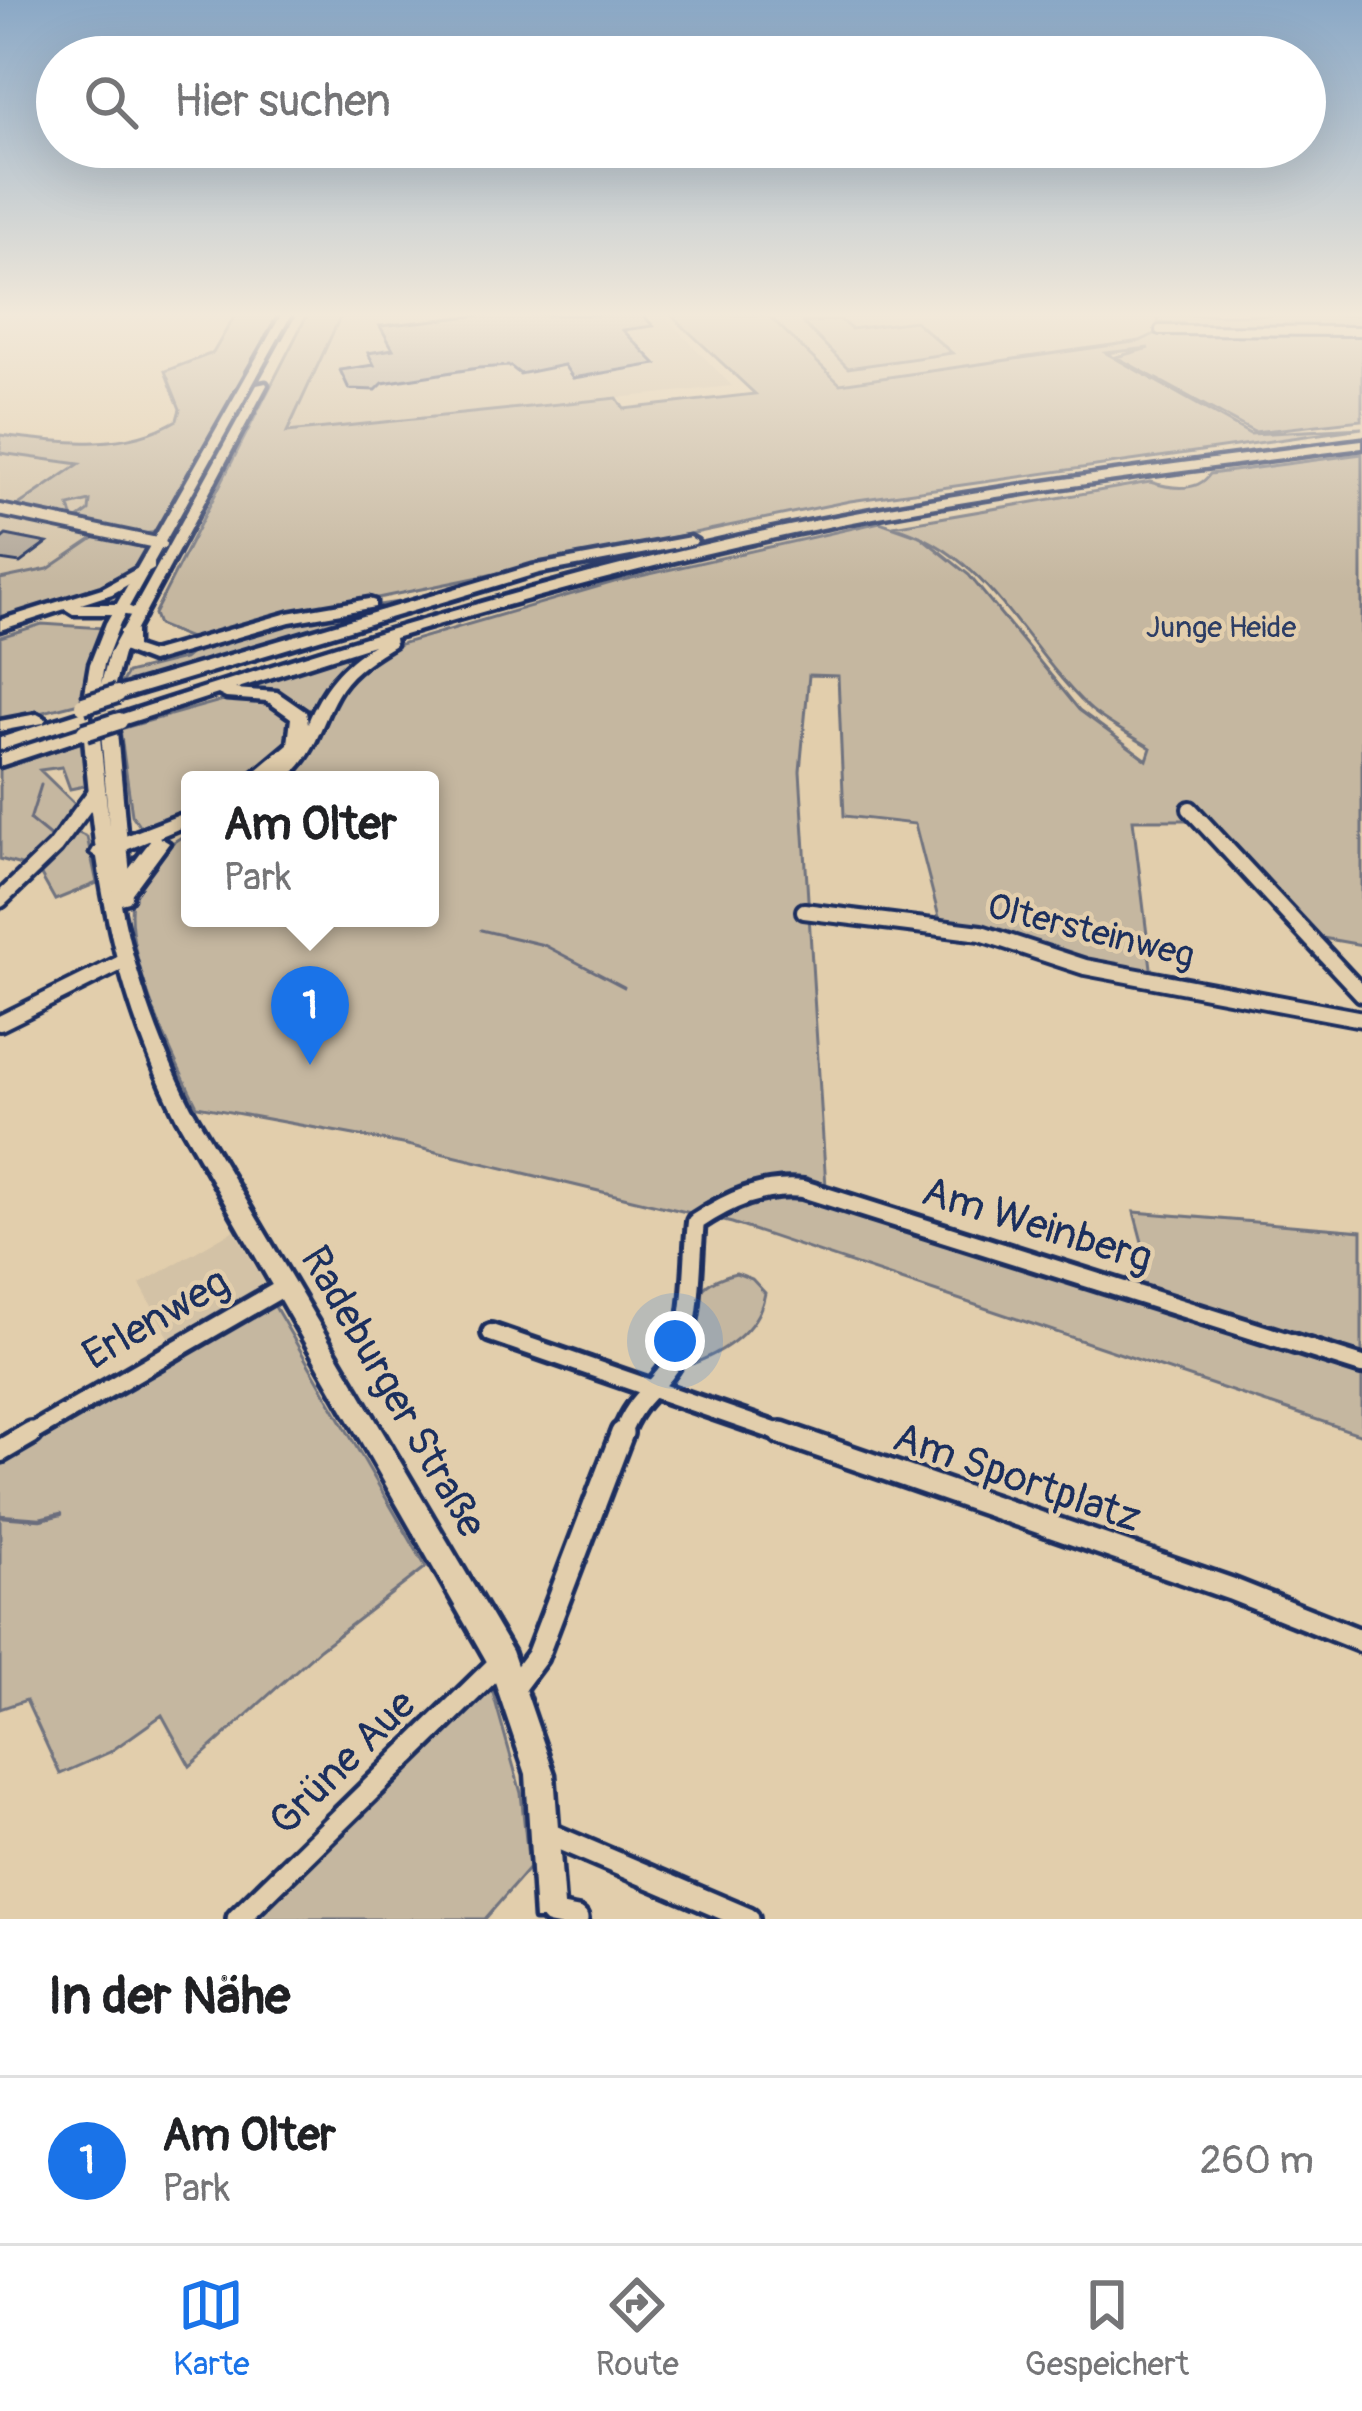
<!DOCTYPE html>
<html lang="de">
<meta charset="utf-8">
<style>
body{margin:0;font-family:Pangolin,sans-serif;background:#f2f2f2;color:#202124}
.you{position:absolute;left:675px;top:1341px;width:42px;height:42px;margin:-30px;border:9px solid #fff;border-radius:50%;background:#1a73e8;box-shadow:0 0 0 18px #1a73e833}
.badge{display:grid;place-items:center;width:78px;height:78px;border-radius:50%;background:#1a73e8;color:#fff;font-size:39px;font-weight:700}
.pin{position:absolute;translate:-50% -99px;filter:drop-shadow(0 3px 6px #0008)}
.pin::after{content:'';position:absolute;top:63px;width:42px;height:36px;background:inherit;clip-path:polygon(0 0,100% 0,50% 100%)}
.popup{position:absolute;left:181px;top:771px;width:258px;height:156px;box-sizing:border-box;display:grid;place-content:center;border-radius:12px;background:#fff;filter:drop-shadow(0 3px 9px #0005);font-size:39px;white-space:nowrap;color:#757577}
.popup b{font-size:45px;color:#202124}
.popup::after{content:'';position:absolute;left:50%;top:100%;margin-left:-24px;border:24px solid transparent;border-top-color:#fff}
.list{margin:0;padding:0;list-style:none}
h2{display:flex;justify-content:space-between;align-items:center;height:156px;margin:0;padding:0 48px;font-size:51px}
h2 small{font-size:39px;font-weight:400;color:#757577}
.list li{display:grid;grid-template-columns:78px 1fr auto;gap:36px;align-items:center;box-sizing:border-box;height:168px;padding:0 48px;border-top:3px solid #e0e0e0}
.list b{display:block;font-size:45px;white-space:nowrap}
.list p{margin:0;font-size:39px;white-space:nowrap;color:#757577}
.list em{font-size:39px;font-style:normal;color:#757577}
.icon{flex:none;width:66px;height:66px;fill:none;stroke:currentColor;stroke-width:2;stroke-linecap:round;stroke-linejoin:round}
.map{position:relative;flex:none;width:1362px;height:1919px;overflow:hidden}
.search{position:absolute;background:#fff;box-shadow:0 12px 48px #0002;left:36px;right:36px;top:36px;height:132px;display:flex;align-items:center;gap:30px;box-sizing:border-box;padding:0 42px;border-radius:66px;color:#757577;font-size:45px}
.sheet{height:324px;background:#fff}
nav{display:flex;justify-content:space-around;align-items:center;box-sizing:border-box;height:168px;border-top:3px solid #e0e0e0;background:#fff;font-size:33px;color:#757577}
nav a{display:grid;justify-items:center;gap:6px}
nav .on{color:#1a73e8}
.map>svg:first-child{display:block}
.built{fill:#d3c2a6}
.green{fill:#c5b7a0;stroke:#70737f;stroke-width:3}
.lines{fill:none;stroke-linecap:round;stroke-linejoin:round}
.stream-far1{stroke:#6a6d7d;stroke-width:3}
.stream{stroke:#6a6d7d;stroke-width:4.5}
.building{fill:#b0a698;stroke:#1b2f5e;stroke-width:3}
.minor-far4-casing{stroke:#1b2f5e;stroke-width:14}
.minor-far3-casing{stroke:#1b2f5e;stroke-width:18}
.minor-far2-casing{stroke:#1b2f5e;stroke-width:22}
.minor-far1-casing{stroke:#1b2f5e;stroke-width:26}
.minor-casing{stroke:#1b2f5e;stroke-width:30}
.major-casing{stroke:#1b2f5e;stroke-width:9}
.highway-casing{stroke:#1b2f5e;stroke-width:9}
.minor-far4{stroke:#e2ceac;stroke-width:8}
.minor-far3{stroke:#e2ceac;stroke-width:10}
.minor-far2{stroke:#e2ceac;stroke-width:14}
.minor-far1{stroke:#e2ceac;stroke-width:16}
.minor{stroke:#e2ceac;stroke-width:21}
.major{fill:#e2ceac;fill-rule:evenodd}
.highway{fill:#e2ceac;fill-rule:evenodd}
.highway-bridge-casing{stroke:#1b2f5e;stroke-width:24;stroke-linecap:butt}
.highway-bridge{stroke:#e2ceac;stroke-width:16}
.labels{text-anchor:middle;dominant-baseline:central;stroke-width:9;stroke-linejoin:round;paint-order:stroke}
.far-park-label{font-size:30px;fill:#2c3d65;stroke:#e2ceac}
.street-label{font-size:36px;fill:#1b2f5e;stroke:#e2ceac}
.near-street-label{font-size:42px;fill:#1b2f5e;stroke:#e2ceac}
</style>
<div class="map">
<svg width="1362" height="1919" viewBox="0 0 1362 1919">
<rect width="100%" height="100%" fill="#e2ceac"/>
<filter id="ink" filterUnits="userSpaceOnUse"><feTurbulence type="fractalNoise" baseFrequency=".00833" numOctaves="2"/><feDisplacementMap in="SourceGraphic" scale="24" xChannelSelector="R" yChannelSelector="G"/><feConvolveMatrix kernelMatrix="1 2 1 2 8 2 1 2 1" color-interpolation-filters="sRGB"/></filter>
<g filter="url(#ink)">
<path class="built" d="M341 315H663L732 386 286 432Z
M768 315H1165L1158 336 1140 341 839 384Z
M0 453 81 463 157 532 136 535 106 530 48 569 0 579Z
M234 1230 269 1290 172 1343 140 1284Z"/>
<path class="green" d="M235 315H279L157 532 136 535 72 523 89 511 90 501 69 506 72 516 63 521 11 510 79 464 0 453V435C59 442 123 452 177 420L180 409 165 371 213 353Z
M307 315H341L287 432 617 398 624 409 755 394 671 315H768L840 384 1140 341 1159 332 1362 333V420L1254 432 1116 357 1149 348 1106 353 1250 434 1362 428 850 501 363 601 197 641 158 625 154 614Z
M1158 315H1362V330L1187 329 1182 323H1158Z
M839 319 851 329 915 321 952 353 848 368 803 323Z
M1362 454V945L1317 937 1209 820H1133L1152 976 940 921 915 824 844 816 838 676 809 675 800 771 827 1203 1114 1294 1146 1257 1134 1212 1362 1231V1435L732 1223 403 1144 197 1106C173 1058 112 934 137 883 149 858 167 845 190 832V918H430V780H280L318 744 344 679 390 647 614 582 880 522 920 536 969 575 1079 710 1147 760 1151 748C1131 735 1105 723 1088 707 1022 644 989 554 893 526L1150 482C1169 488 1197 493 1210 474Z
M101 533 153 544C121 599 54 600 0 621V579L48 569Z
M399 602 117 691 127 673 184 659 199 646 312 615Z
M42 624 104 628 89 664 83 702 0 723V637Z
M373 646 326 688 306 744V716C289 692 265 689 238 688Z
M234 697C260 700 283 699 294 726 280 777 235 780 190 780V808L142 829 132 815 120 729Z
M85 741 89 785 70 789 62 767 40 770 77 806 28 867 0 859V769Z
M76 832 87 837 97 883 55 900 38 870Z
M736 1273 752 1279 765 1293C759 1329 726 1351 692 1364L685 1360C693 1313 684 1285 736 1273Z
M270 1298 426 1567 320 1649 190 1766 162 1715 110 1752 60 1774 26 1700 0 1709V1457Z
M491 1686 521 1793 529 1868 485 1919H254Z"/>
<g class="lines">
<path class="stream-far1" d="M41 785 30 820 52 838
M0 909 50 861
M481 930 544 945 624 987"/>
<path class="stream" d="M0 1516 40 1519 61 1514"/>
</g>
<path class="building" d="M482 315H643L653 326 623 330 656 364 573 378 564 365 520 374 510 366 478 368 383 383 376 390 349 389 340 370 374 365 368 353 393 349 380 326Z
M6 535 47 543 20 563 0 560V540Z"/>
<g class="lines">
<defs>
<path id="minor-far4" d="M1160 330 1362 331"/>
<path id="minor-far3" d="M0 510 161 544"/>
<path id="minor-far2" d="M1190 809 1362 994
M0 900 55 847 97 790
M804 911 981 933 1085 967 1362 1019
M0 1023 125 961"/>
<path id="minor-far1" d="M491 1333 789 1436
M26 1436 286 1286
M621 1436C637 1394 656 1392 674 1361 695 1324 691 1264 696 1222 729 1200 762 1185 803 1189L1362 1365"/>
<path id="minor" d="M781 1433 1231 1589 1362 1641
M0 1451 31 1433
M513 1688 537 1656 622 1433
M546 1833 748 1919
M551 1914 577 1919
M238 1919 502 1661"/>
<path id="major" d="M281 315H291L120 623 104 664 101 684 109 654 257 385 266 383 267 385 123 654 112 695 105 699 99 696 96 702H86L84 699 90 664 106 623Z
M109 727 117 732 132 898 129 902 121 904C135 975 158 1042 191 1107L512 1651 554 1774 565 1919H535L526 1774 490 1667 177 1119C114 992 95 877 84 737L92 732 100 737 109 827 101 732Z"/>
<path id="highway" d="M1362 440V448C1187 470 1011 491 837 525 687 555 540 594 394 638L395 645C375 657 354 670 341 689 320 721 318 755 285 780H245L288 744 291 718 267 701 226 698 218 694 119 726 110 721 113 717C329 647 546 578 769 530 964 489 1164 465 1362 440ZM373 645C341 665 322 688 308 723L306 712 277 692 235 689Z
M690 537 697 541 695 544 539 573 123 698 117 699 109 694 111 690 532 566Z
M149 562 154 563V569L112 594 81 604H122L143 612V618L120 614H73L65 609 0 630V620L102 588Z
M369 599 375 601V607L290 622 151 662 120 650V631L128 626 136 631V647L151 652 288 613Z
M84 711 90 712V720L0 750V738Z
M37 714 46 719 43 723 0 731V721Z
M85 727 91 728V736L0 766V754Z
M190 811V824L159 837 169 843 130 896H116L113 891 116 886 151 840 101 860 91 853 94 848Z"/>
</defs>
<use href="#minor-far4" class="minor-far4-casing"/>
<use href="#minor-far3" class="minor-far3-casing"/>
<use href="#minor-far2" class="minor-far2-casing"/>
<use href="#minor-far1" class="minor-far1-casing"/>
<use href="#minor" class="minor-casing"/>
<use href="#major" class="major-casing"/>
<use href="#highway" class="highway-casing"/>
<use href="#minor-far4" class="minor-far4"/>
<use href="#minor-far3" class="minor-far3"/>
<use href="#minor-far2" class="minor-far2"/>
<use href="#minor-far1" class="minor-far1"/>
<use href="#minor" class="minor"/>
<use href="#major" class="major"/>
<use href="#highway" class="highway"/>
<defs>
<path id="highway-bridge" d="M83 705 117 694
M85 732 119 721"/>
</defs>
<use href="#highway-bridge" class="highway-bridge-casing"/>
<use href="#highway-bridge" class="highway-bridge"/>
</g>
</g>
<linearGradient id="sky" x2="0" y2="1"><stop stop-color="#8aa8c6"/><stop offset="0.54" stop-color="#f2e9da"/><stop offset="1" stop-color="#f2e9da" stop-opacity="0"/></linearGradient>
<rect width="1362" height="583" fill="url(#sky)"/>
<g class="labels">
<g class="far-park-label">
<text x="1221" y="627">Junge Heide</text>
</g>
<g class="street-label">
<text transform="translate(1091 931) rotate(14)">Oltersteinweg</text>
</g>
<g class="near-street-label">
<text transform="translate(1037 1225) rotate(17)">Am Weinberg</text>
<text transform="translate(156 1319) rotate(-30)">Erlenweg</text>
<text transform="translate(393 1392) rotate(60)">Radeburger Straße</text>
<text transform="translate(1017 1478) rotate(19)">Am Sportplatz</text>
<text transform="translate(343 1763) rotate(-45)">Grüne Aue</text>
</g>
</g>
</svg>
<div class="you"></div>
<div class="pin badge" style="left:310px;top:1065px">1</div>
<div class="popup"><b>Am Olter</b>Park</div>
<div class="search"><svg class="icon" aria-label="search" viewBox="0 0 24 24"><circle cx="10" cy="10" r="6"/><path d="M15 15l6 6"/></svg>Hier suchen</div>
</div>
<section class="sheet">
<h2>In der Nähe<small></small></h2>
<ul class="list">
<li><span class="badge">1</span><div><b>Am Olter</b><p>Park</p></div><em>260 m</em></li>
</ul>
</section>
<nav>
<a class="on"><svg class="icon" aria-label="map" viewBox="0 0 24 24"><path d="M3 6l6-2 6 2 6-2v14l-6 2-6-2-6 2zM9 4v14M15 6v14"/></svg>Karte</a>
<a><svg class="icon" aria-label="directions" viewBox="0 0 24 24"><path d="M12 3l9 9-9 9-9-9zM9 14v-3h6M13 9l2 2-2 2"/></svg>Route</a>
<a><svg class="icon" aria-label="saved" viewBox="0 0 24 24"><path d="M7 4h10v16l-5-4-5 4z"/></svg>Gespeichert</a>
</nav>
